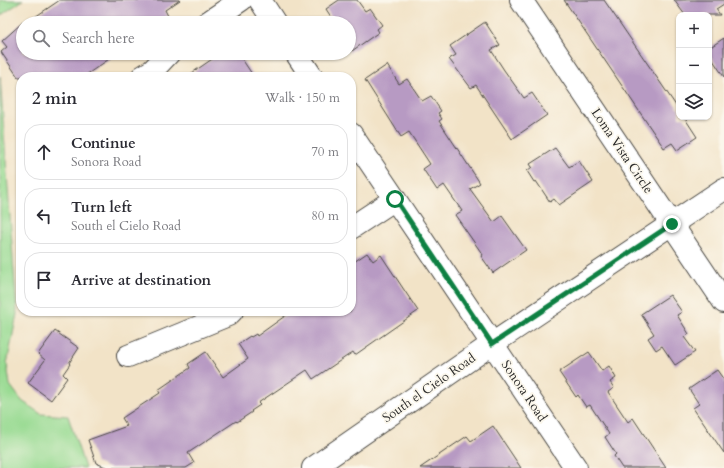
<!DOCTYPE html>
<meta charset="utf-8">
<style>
body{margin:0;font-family:Cardo,serif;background:#f7f7f7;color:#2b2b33}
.controls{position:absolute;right:12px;top:12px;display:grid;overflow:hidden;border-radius:8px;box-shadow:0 1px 3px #0004}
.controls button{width:36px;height:36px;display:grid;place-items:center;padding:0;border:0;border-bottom:1px solid #e1e1e2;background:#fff;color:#2b2b33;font:20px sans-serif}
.stop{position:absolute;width:12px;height:12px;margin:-9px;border:3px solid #0b8043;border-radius:50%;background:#fff}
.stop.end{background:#0b8043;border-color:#fff;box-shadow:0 1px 4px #0008}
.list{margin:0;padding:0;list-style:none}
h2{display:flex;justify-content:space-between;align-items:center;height:52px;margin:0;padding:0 16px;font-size:17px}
h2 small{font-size:13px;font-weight:400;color:#7c7c81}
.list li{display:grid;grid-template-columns:26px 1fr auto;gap:12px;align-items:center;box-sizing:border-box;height:56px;margin:0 8px 8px;padding:0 8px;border:1px solid #e1e1e2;border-radius:16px}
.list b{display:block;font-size:15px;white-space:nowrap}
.list p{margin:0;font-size:13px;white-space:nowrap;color:#7c7c81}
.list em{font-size:13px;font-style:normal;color:#7c7c81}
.icon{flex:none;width:22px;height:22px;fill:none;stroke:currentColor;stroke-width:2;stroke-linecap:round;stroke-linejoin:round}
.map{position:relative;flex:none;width:724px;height:468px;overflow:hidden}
.search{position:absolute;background:#fff;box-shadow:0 1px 3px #0004;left:16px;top:16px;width:340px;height:44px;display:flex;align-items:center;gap:10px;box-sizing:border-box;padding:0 14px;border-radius:22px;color:#7c7c81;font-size:15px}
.panel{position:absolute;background:#fff;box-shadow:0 1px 3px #0004;left:16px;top:72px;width:340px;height:244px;border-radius:16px}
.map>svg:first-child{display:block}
.green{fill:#97da91;stroke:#61825e}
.building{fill:#b79ac3}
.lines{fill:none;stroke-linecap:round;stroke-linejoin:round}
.minor-casing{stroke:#494742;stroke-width:24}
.minor{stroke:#fff;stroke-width:22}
.route{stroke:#0b8043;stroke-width:5}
.labels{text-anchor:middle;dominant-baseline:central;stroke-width:3.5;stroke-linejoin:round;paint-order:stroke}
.street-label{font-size:13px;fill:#2b2b2b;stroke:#fbf7ec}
</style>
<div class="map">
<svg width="724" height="468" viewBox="0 0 724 468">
<rect width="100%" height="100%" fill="#fbf7ec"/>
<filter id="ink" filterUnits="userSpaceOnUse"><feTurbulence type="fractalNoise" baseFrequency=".025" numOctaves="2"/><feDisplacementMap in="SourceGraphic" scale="8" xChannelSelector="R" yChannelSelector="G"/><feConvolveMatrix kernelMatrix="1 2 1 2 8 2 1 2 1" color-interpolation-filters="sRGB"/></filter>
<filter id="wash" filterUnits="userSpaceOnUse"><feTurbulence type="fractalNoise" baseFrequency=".012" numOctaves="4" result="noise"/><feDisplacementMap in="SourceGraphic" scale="16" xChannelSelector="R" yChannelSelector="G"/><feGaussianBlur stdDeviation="0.9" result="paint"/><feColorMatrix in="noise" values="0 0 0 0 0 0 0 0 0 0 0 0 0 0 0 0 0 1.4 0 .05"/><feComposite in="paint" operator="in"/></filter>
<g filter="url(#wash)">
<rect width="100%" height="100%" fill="#f2e3c7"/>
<path class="green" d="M0 0H23L0 16Z
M0 76 17 314 7 364 10 385 22 401 41 414 68 416 85 468H0Z"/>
<g id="blocks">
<path class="building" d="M60 0H180L165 10 168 16 158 23H26Z
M339 0H357L365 11 370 8 382 25 377 29 379 32 349 53V23H335L326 9Z
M564 0H604L679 110V117H684L697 137 677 150 672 143 664 148Z
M674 0H724V4L716 9 720 15H685Z
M23 22V53H118L83 77H18L1 52 7 47 2 41Z
M485 22 500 45 491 50 504 70 524 98 532 93 547 115 512 139 476 85 471 88 449 59 456 55 450 46Z
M724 38V77L709 54V48Z
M221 53H238L254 77H186Z
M387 65 399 84 407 79 422 101 431 96 441 111 438 113 442 119 439 121 480 183 470 189 494 222 502 216 526 250 493 273 481 256 483 255 455 215 462 211 444 185 437 190 423 169 430 164 409 132 401 137 365 80Z
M555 148 569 167 579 161 593 182 559 205 554 199 550 202 536 181 534 182 527 171 532 167 530 164Z
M367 253 373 261 381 255 418 311 355 355 353 352 313 379 307 370 258 403 260 405 251 411 252 412 237 422 236 421 188 453 194 463 186 468H108L96 463 88 440 127 426 122 418 160 393 158 390 190 368 188 364 206 352 223 377 248 359 238 344 250 336 251 337 256 334 257 336 292 311H351V264Z
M670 295 682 312 677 315 689 334 684 337 695 352 675 365 662 346 656 350 648 338 654 334 641 314Z
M55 331 79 348 69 363 70 364 63 374 67 378 51 400 28 383 45 360 38 354Z
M589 352 602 371 609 366 616 378 610 382 614 388 608 392 628 422 633 418 666 468H622L614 456 616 454 605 437 609 434 590 405 586 407 578 395 576 397 559 372Z
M717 370 724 380V453L693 408 699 404 689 389Z
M493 426 521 468H420L467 436 471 441Z"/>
</g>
</g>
<g filter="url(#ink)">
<use href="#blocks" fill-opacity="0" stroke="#494742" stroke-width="1"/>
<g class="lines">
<defs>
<path id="minor" d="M260 0 275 23
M521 0 724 302
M207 23 241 0
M296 53 312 77
M142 77 153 70 169 53
M351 134 576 468
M351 228 395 199
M128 356 228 315 232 311
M313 468 492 344 724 189"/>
</defs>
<use href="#minor" class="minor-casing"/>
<use href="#minor" class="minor"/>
</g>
</g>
<g class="lines" filter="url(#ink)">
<path class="route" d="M395 199 492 344 672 224"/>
</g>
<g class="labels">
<g class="street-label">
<text transform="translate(622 151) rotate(56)">Loma Vista Circle</text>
<text transform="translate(429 388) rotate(-35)">South el Cielo Road</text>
<text transform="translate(524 391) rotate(56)">Sonora Road</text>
</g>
</g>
</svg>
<div class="controls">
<button>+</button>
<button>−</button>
<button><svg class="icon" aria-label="layers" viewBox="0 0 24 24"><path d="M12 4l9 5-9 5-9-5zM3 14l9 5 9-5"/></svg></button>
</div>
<div class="stop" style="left:395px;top:199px"></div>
<div class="stop end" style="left:672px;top:224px"></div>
<div class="search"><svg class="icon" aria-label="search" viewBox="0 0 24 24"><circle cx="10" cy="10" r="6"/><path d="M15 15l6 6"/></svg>Search here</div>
<section class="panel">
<h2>2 min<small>Walk · 150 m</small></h2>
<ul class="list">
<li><svg class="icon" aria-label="ahead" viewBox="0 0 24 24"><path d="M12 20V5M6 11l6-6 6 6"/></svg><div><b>Continue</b><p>Sonora Road</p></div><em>70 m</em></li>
<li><svg class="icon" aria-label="left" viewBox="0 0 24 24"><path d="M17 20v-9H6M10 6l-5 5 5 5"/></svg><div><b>Turn left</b><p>South el Cielo Road</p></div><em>80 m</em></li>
<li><svg class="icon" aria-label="arrive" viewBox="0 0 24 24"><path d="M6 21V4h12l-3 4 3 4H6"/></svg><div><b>Arrive at destination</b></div></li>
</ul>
</section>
</div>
